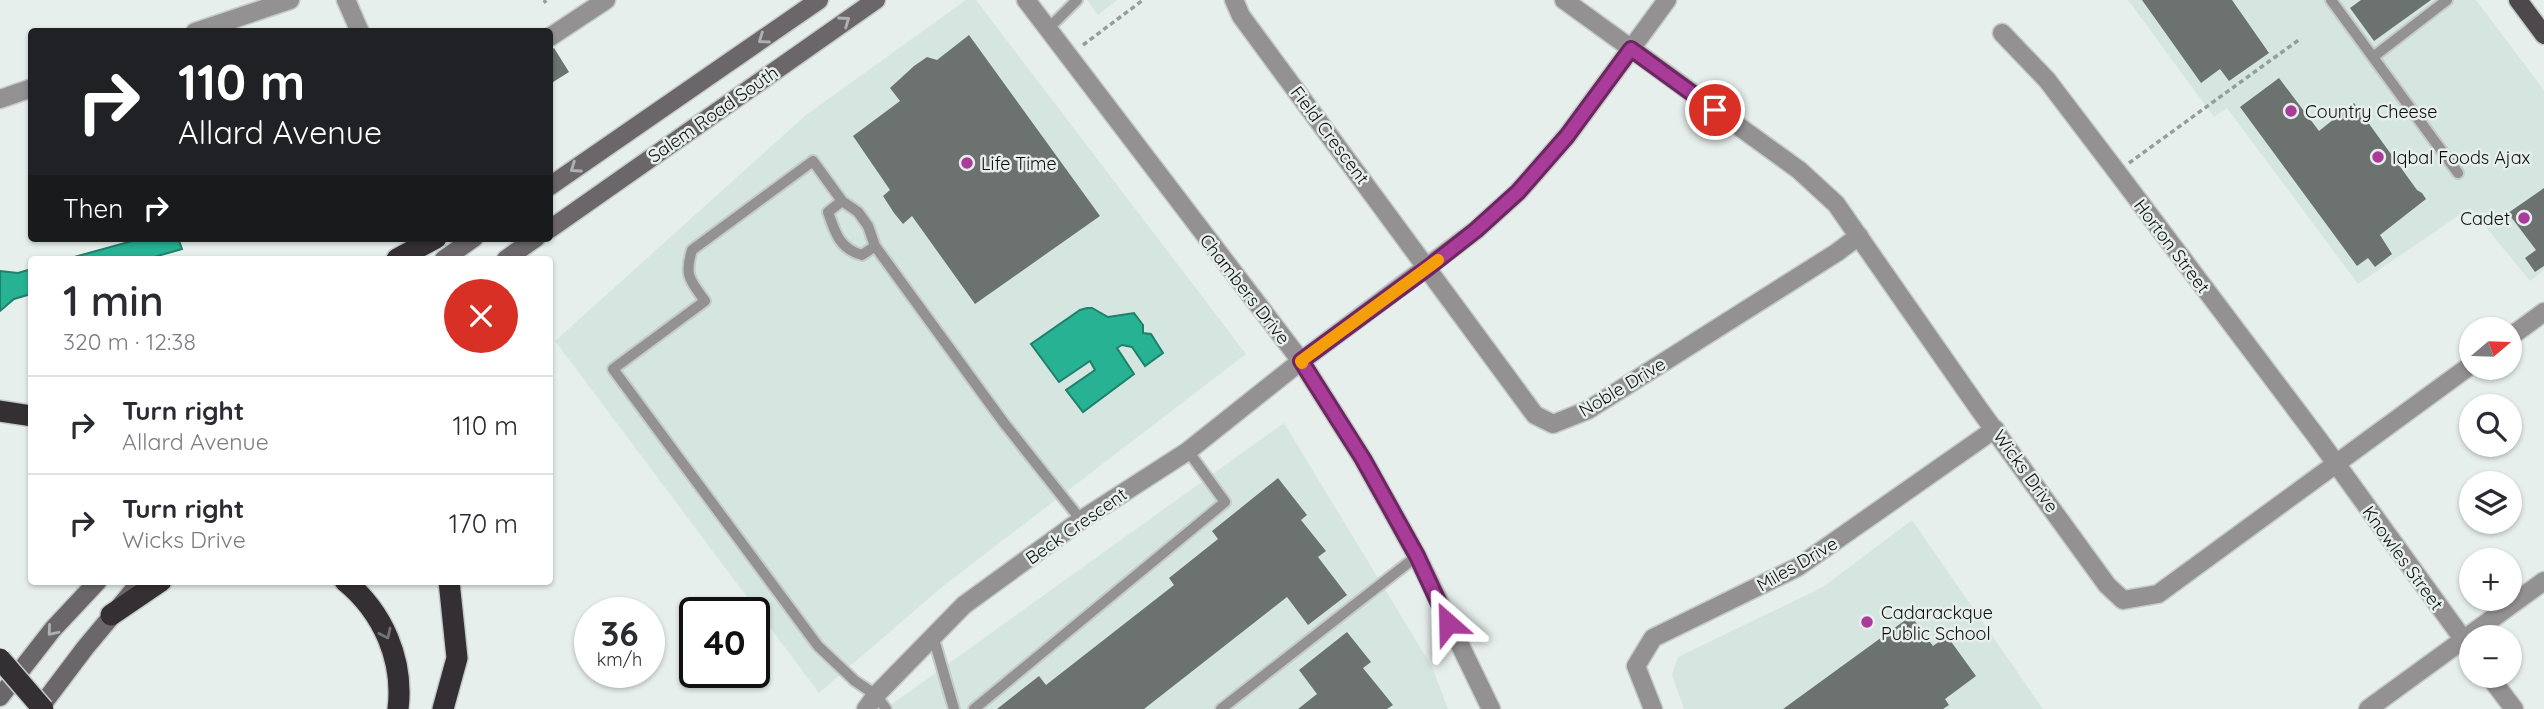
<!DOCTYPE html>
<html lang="en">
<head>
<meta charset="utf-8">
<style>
	:root { --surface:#fff; --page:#f7f7f7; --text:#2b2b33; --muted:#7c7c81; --line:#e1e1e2 }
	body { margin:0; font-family:Quicksand,sans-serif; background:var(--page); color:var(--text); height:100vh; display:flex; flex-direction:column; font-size:26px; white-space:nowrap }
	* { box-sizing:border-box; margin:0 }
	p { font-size:23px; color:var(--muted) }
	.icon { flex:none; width:38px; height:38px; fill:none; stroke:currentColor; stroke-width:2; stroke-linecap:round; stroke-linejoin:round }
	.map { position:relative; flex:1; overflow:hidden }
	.drawer { position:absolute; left:28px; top:256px; width:525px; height:329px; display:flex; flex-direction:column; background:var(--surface); border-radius:7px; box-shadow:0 2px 5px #0004 }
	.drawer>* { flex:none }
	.guide { position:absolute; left:28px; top:28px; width:525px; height:214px; border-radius:7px; box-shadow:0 2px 5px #0004; background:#202124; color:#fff; overflow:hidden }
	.needle { width:46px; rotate:71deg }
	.tools { position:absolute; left:2459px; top:317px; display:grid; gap:14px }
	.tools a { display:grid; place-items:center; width:63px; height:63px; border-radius:50%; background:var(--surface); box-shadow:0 2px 5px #0004; font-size:35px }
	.speed { position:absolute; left:574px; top:597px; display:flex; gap:14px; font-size:35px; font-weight:700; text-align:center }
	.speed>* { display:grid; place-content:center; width:91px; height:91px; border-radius:50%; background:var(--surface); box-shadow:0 2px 5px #0004; line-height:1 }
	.speed small { font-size:18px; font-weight:400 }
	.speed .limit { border:4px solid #111; border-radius:10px; background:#fff; color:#111 }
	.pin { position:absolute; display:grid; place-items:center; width:60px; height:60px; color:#fff; margin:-30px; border:4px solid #fff; border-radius:50%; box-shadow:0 2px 7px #0007 }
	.me { position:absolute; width:77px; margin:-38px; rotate:335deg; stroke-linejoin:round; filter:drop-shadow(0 0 5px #0008) }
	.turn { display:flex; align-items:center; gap:24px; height:147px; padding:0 35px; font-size:32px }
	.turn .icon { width:91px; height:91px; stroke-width:2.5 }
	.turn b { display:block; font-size:49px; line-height:60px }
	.then { display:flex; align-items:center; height:66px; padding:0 35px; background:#0003; gap:14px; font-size:26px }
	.round { display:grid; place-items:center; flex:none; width:74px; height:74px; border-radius:37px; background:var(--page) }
	.overview { display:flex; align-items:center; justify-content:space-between; height:119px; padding:0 35px }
	h1 { font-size:42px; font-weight:600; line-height:52px }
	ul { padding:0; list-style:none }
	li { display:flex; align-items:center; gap:21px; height:98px; padding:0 35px; border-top:2px solid var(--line) }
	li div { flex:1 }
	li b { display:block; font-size:26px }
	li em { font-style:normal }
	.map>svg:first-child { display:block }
	.built { fill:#d5e6e0 }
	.water { fill:#27b294; stroke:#1f806b; stroke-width:2 }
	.building { fill:#6b726f }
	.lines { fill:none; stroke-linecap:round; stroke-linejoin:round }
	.service-casing { stroke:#c4cbc8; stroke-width:14 }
	.minor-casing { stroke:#c4cbc8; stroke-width:21 }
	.tertiary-casing { stroke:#c4cbc8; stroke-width:21 }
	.secondary-casing { stroke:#c4cbc8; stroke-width:21 }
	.primary-casing { stroke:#c4cbc8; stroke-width:21 }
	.motorway-casing { stroke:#c4cbc8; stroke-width:24 }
	.path { stroke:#979d9b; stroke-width:3.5; stroke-dasharray:5 3.5; stroke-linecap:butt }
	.service { stroke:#949193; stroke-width:10 }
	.minor { stroke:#949193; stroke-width:18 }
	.tertiary { stroke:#949193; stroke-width:18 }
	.secondary { stroke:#6a6669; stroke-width:18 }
	.primary { stroke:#4c484b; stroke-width:18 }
	.motorway { stroke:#342f33; stroke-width:21 }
	.motorway-bridge-casing { stroke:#c4cbc8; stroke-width:24; stroke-linecap:butt }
	.motorway-bridge { stroke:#342f33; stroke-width:21 }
	.oneway { stroke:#afb1b1 }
	.oneway2 { stroke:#737274 }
	.route-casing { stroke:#6e2663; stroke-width:18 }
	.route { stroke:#a93b99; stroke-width:12 }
	.slow { stroke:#f59e0b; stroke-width:12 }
	.poi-dot { fill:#a93b99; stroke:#e7efec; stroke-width:2.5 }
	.labels { text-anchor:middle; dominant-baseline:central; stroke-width:5; stroke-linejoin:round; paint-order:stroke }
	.poi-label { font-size:18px; fill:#0b0d0c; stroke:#e7efec; text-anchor:start }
	.street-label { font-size:18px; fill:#0b0d0c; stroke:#e7efec }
</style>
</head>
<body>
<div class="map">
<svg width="2544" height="709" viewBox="0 0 2544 709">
	<rect width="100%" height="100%" fill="#e7efec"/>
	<g class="built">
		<polygon points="966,0 976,0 1246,354 942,587 819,693 555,341 806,115"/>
		<polygon points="1087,0 1117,0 1098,15"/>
		<polygon points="2128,0 2476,0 2544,90 2544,270 2530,281 2470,208 2358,284 2227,108 2214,117"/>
		<polygon points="1284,423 1432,667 1448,709 885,709"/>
		<polygon points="1912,520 2043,709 1684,709 1672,675 1678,657 1823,587"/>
	</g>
	<g class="water">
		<polygon points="143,238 178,238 182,249 147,259 67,259"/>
		<polygon points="31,269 31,294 14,299 0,311 0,271 18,273"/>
		<polygon points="1087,308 1092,308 1108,317 1134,313 1143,325 1143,333 1151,334 1163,353 1145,366 1132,347 1122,345 1117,348 1134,374 1083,412 1066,390 1095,370 1090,361 1059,382 1031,344 1080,310"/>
	</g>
	<g class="building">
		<polygon points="2142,0 2232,0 2269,53 2229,81 2220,69 2201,83"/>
		<polygon points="2361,0 2431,0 2374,41 2350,8"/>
		<polygon points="969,35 1100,216 975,304 912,216 903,224 894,213 883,196 890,190 853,136 900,101 890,88 914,66 927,57 937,60"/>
		<polygon points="554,48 569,72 550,84 550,51"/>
		<polygon points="2279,78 2319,131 2354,103 2417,190 2422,193 2426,199 2380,235 2392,254 2375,267 2368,258 2357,266 2240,107"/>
		<polygon points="2544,188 2544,266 2535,272 2525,258 2536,250 2508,213"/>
		<polygon points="1278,478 1307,515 1301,520 1326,551 1318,557 1347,595 1308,625 1287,597 1144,709 997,709 1039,676 1046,685 1174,585 1169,578 1218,539 1212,531"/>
		<polygon points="1911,616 1933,646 1947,636 1976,676 1945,699 1949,705 1943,709 1783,709"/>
		<polygon points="1347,632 1371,662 1363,668 1393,705 1387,709 1298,709 1317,694 1299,670"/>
	</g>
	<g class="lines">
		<g class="service-casing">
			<g id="service">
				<polyline points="2331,0 2458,173"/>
				<polyline points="1048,29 1077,0"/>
				<polyline points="2373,57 2447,0"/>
				<path d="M842 201 828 212C835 233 840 249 862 255L875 246"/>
				<polyline points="933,636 954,709"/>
				<path d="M886 709 876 695 855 681 818 646 613 369 705 301C690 280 684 276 692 250L813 161 842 201 858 212 868 226 875 246 1004 423 1081 520"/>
				<polyline points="974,709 1225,502 1188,451"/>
				<polyline points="1221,709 1417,556"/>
			</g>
		</g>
		<g class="minor-casing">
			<g id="minor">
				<polyline points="346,0 360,32"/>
				<polyline points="1234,0 1241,16 1535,415 1553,424 1588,410 1836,253 1859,236"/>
				<polyline points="1564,0 1799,170 1836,204 1979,409 2107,585 2123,600 2158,594 2471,365"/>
				<polyline points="195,32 290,0"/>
				<polyline points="2002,33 2047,80 2117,172 2319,440 2471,650"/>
				<polyline points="550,37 606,0"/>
				<polyline points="0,99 32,88"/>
				<polyline points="2510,337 2544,312"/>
				<polyline points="2489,676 2514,709"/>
				<polyline points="866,709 876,695 964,605 1081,520 1188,451 1301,361 1476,230 1518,192 1567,136 1667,0"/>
				<polyline points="1653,709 1636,666 1653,638 1798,567 1995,429"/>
				<polyline points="2368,709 2544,581"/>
			</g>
		</g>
		<g class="tertiary-casing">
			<polyline id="tertiary" points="1026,0 1301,361 1363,459 1417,556 1491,709"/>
		</g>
		<g class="secondary-casing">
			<g id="secondary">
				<polyline points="550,186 819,0"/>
				<polyline points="550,229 876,0"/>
				<polyline points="444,259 474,238"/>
				<polyline points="506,259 536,238"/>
				<polyline points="0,697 53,629 98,581"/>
				<polyline points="39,709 85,648 141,581"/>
			</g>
		</g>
		<g class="primary-casing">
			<polyline id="primary" points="2518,0 2544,35"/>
		</g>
		<g class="motorway-casing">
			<g id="motorway">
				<polyline points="397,259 436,238"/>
				<polyline points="0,411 32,416"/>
				<path d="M345 581C383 612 404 660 398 709"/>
				<polyline points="111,615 161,581"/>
				<polyline points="443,709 457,658 449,581"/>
			</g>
		</g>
		<g class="path">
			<polyline points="544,0 546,3"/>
			<polyline points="1083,45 1143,0"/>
			<polyline points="2129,163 2300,39"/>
		</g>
		<use href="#service" class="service"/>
		<use href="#minor" class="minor"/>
		<use href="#tertiary" class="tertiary"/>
		<use href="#secondary" class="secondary"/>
		<use href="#primary" class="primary"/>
		<use href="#motorway" class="motorway"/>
		<g class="motorway-bridge-casing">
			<polyline id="motorway-bridge" points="0,659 43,709"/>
		</g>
		<use href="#motorway-bridge" class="motorway-bridge"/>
	</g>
	<defs><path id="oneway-chevron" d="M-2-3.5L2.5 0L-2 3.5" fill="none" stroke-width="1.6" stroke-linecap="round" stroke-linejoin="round" transform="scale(1.75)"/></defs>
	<g class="oneway">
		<use href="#oneway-chevron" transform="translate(845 21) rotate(-35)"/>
		<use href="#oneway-chevron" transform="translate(763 39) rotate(145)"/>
		<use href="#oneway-chevron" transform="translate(575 168) rotate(145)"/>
		<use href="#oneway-chevron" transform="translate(52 631) rotate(130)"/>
	</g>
	<use class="oneway2" href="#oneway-chevron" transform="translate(386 634) rotate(65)"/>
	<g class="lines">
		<g class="route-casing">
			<polyline id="route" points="1448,623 1417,556 1363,459 1301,361 1429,267 1476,230 1518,192 1567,136 1631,49 1715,110"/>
		</g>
		<use href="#route" class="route"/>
		<polyline class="slow" points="1302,363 1301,361 1438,260"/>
	</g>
	<g class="poi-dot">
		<circle cx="2291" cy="111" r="7"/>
		<circle cx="2378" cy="157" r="7"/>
		<circle cx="967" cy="163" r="7"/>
		<circle cx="2524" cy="218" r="7"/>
		<circle cx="1867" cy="622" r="7"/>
	</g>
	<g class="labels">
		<g class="poi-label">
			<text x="2305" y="111">Country Cheese</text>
			<text x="2392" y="157">Iqbal Foods Ajax</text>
			<text x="981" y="163">Life Time</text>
			<text x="2510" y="218" text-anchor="end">Cadet</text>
			<text x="1881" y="612">Cadarackque<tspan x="1881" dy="21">Public School</tspan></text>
		</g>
		<g class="street-label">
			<text transform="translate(713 114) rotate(-35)">Salem Road South</text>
			<text transform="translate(1330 135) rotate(53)">Field Crescent</text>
			<text transform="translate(2172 246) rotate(53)">Horton Street</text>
			<text transform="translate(1245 289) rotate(52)">Chambers Drive</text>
			<text transform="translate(1622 387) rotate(-31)">Noble Drive</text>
			<text transform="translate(2026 471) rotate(54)">Wicks Drive</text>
			<text transform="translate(1076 526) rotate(-35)">Beck Crescent</text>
			<text transform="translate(2403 558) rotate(54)">Knowles Street</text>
			<text transform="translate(1797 564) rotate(-30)">Miles Drive</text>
		</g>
	</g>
</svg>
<div class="tools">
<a><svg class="needle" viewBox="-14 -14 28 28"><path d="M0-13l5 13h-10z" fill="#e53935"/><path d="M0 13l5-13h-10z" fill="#7c7c81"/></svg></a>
<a><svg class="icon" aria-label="search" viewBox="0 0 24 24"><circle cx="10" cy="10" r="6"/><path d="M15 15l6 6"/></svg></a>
<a><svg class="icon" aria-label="layers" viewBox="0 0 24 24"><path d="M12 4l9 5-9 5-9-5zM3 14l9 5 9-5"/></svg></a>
<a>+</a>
<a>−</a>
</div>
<div class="speed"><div>36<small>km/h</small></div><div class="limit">40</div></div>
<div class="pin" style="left:1715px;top:110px;background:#d93025"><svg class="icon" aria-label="arrive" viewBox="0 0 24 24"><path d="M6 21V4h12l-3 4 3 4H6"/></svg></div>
<svg class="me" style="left:1448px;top:623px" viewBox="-20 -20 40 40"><path d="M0-17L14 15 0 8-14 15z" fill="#a93b99" stroke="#fff" stroke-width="4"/></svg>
<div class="guide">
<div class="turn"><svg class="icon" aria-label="right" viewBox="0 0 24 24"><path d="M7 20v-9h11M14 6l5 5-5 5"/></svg><div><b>110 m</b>Allard Avenue</div></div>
<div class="then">Then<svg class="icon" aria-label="right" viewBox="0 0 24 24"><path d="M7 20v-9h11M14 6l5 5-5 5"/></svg></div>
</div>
<section class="drawer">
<div class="overview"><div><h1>1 min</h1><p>320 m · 12:38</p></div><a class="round" style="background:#d93025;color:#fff"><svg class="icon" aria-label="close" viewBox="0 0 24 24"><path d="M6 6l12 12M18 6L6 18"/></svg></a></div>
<ul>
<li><svg class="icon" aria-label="right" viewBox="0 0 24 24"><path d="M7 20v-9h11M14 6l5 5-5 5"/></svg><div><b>Turn right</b><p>Allard Avenue</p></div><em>110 m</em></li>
<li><svg class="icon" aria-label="right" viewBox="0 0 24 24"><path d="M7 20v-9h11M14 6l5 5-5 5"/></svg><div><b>Turn right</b><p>Wicks Drive</p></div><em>170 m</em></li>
</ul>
</section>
</div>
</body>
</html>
